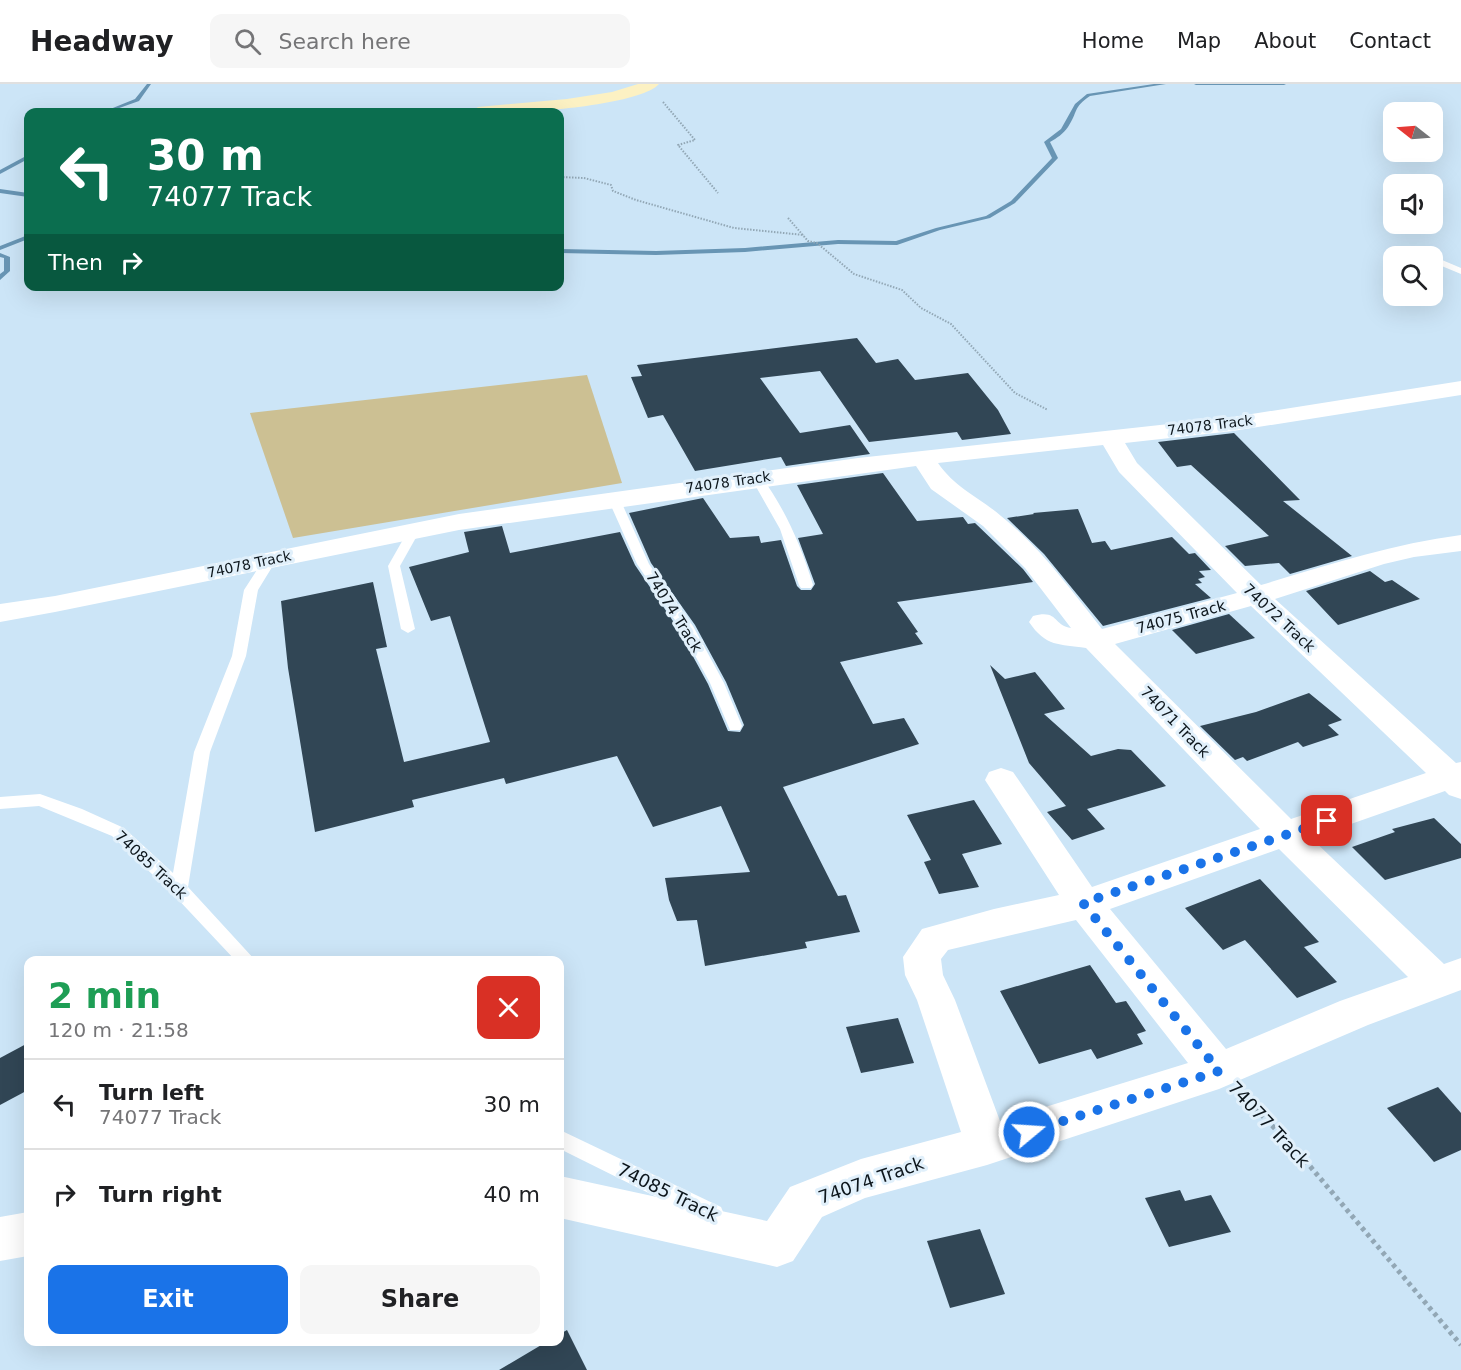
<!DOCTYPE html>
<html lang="en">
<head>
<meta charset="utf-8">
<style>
	:root { --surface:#fff; --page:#f6f6f6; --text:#202124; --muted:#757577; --line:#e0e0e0; --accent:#1a73e8 }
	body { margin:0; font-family:"DejaVu Sans",sans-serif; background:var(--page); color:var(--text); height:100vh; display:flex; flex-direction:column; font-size:22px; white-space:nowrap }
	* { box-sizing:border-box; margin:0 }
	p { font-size:20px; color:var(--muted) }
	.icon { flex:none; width:33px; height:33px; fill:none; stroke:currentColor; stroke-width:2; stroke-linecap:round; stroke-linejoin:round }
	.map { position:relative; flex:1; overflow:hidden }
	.details { position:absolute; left:24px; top:872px; width:540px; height:390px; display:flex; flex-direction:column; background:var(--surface); border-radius:12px; box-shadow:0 6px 24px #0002 }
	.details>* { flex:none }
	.hud { position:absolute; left:24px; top:24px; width:540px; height:183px; border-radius:12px; box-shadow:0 6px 24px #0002; background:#0b6e4f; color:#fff; overflow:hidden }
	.needle { width:39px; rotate:287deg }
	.buttons { position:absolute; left:1383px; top:18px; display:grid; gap:12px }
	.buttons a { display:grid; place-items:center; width:60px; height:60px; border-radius:12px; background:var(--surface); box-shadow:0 6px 24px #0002; font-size:30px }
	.pin { position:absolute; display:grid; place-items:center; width:51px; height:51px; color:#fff; margin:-26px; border-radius:12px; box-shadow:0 3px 9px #0006 }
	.me { position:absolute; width:66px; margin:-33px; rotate:72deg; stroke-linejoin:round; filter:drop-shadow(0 0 4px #0008) }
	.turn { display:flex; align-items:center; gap:21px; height:126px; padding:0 24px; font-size:27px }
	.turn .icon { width:78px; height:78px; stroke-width:2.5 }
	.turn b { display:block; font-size:42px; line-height:51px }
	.then { display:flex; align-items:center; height:57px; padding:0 24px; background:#0003; gap:12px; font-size:22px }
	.round { display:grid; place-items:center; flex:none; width:63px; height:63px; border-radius:12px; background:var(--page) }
	.headline { display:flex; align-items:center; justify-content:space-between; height:102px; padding:0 24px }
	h1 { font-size:36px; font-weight:800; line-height:45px; color:#1e9e55 }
	.button { display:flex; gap:12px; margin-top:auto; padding:12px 24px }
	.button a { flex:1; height:69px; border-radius:12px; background:var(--accent); color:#fff; font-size:24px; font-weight:800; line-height:69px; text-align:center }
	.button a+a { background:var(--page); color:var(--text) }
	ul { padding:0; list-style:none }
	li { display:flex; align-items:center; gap:18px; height:90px; padding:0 24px; border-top:2px solid var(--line) }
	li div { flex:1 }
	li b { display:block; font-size:22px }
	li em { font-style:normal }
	header { display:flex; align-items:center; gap:36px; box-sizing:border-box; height:84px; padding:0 30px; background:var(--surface); border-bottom:2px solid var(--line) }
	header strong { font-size:28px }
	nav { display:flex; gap:33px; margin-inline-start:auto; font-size:21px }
	.search { width:420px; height:54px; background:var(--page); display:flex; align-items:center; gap:15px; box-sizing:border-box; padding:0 21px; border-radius:12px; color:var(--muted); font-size:22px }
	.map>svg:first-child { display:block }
	.green { fill:#ccc093 }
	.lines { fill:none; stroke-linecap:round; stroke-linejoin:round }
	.stream { fill:#6895b4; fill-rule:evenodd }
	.building { fill:#314655 }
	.path-far1 { stroke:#92a7b5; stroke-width:2; stroke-dasharray:1.5 1.5; stroke-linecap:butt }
	.path { stroke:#92a7b5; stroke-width:5; stroke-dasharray:4 4; stroke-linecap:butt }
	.lane { fill:#fff; fill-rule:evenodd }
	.street { fill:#fff; fill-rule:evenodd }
	.secondary { fill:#fcf1c3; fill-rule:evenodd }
	.route { stroke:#1a73e8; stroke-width:10; stroke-dasharray:0 18 }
	.labels { text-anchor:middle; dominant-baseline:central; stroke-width:6; stroke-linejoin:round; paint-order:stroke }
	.far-street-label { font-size:14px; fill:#0d161c; stroke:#e1f0fb }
	.street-label { font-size:15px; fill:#0d161c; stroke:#e1f0fb }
	.near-street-label { font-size:18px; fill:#0d161c; stroke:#e1f0fb }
</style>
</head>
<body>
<header>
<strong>Headway</strong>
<div class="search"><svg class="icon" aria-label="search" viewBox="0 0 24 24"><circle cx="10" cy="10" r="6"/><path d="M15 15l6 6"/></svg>Search here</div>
<nav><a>Home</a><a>Map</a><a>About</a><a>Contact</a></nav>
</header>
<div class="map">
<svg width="1461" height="1286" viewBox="0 0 1461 1286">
	<rect width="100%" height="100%" fill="#cce5f7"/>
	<polygon class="green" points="587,291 622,399 293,454 250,329"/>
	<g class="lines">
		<g class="stream">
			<polygon points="147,0 151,0 139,17 108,28 103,28 135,15"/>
			<path d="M1154 0H1166L1090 12C1073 23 1078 28 1068 43 1063 50 1057 54 1050 58L1058 74 1015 119 990 134 940 146 897 161 838 160 745 168 656 171 560 169V165L656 167 745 164 838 156 896 157 936 144 986 132 1011 117 1052 74 1044 58 1061 45 1075 20 1087 10Z"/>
			<polygon points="1194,0 1286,0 1284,1 1196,1"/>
			<polygon points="26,72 28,72 28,75 0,90 0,86"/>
			<polygon points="0,105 28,109 28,113 0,109"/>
			<polygon points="28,151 28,155 0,166 0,162"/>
			<polygon points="0,169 10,173 10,187 0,196 0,190 4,187 4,174 0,173"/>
		</g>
	</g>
	<g class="building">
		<polygon points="857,254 876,279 898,275 915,296 968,289 998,326 1011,350 962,356 957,348 869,358 820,287 760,294 800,349 850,341 870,370 786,382 781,373 695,387 663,331 648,334 631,293 642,292 637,281"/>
		<polygon points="1234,349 1300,416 1283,417 1352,472 1290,490 1279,479 1245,482 1225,462 1269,452 1191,381 1177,383 1158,358"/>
		<polygon points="883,389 917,437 963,433 968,440 975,439 1023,485 1033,498 897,518 918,548 915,549 923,560 840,578 873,640 904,634 919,660 783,703 838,812 846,811 860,848 805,858 807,864 705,882 697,836 677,837 669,816 665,794 750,788 721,722 653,743 617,672 506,700 504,694 412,716 414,723 315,748 288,584 281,517 373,498 387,563 376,565 404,678 490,658 450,532 431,537 409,483 469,468 464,448 502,442 510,469 620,448 635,481 677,543 708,600 728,647 740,648 744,641 726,598 695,541 651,479 629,429 703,414 730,454 759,452 761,459 781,456 797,502 801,506 811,506 815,500 798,454 823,450 797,401"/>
		<polygon points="1078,425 1092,459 1105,457 1111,466 1172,453 1189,470 1195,469 1211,486 1199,487 1205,493 1198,495 1202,499 1195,500 1211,514 1103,542 1044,470 1007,434 1034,430 1033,429"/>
		<polygon points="1370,487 1385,498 1392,496 1420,515 1338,541 1306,507"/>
		<polygon points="1229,530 1255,554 1196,570 1172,546"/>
		<polygon points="990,581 1005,595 1035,588 1065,625 1044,630 1091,672 1118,665 1131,666 1166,702 1087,725 1105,745 1072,756 1047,728 1066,722 1029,679"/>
		<polygon points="1309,609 1342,636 1328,641 1339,651 1303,663 1298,658 1247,677 1243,673 1235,676 1200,642 1256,628"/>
		<polygon points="974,716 1002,760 962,770 979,803 939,810 924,778 931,776 907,731"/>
		<polygon points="1434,734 1461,760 1461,774 1385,796 1352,763 1395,748 1392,745"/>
		<polygon points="1260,795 1319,858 1304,863 1337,898 1297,914 1245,856 1223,866 1185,824"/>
		<polygon points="1090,881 1116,919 1126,917 1146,947 1137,950 1143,960 1097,975 1091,965 1039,980 1000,907"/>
		<polygon points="898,934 914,979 861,989 846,943"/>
		<polygon points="28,959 28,1006 0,1021 0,974"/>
		<polygon points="1438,1003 1461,1029 1461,1066 1434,1078 1387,1024"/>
		<polygon points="1180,1106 1185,1117 1211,1111 1231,1148 1169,1163 1145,1114"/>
		<polygon points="980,1145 1005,1210 950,1224 927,1157"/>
		<polygon points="567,1246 587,1286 499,1286 548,1257 560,1257 560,1250"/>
	</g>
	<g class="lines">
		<g class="path-far1">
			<polyline points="663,18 695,56 678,61 718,109"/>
			<polyline points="560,93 584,94 611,101 613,107 636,116 734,144 804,151"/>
			<polyline points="788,134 808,157 817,159 854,190 902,206 921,224 951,240 1015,309 1048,326"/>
		</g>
		<polyline class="path" points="1244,1013 1298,1068 1461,1261"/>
		<g class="lane">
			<polygon points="1431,172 1435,173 1461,184 1461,190 1432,178"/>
			<path d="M757 390 761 392C785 425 801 461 813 501L811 504H801L799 501 780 445 751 394Z"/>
			<polygon points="614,411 620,415 649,480 693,542 724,599 742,642 740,646 730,646 710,599 679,542 637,480 608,415"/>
			<polygon points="418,442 424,446 418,450 400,482 415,545 408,549 401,545 388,482 409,445"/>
			<polygon points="271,471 277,475 258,506 246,572 210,668 188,803 255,876 235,876 173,810 112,752 39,722 0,725 0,713 40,710 82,725 124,744 173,789 194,668 232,572 244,506 266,472"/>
			<polygon points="560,1046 721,1123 724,1130 721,1137 713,1140 705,1137 560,1065"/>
		</g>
		<g class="street">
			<path d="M1461 297V311L1233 347 1125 359 1137 379 1261 501C1328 481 1392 460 1461 451V467L1414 473 1384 480 1275 515 1456 679 1461 678V715L1449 711 1445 707 1311 754 1444 880 1461 874V906L1368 941 1219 1005 987 1081 865 1114 822 1133 793 1177 777 1183 560 1134V1092L767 1137 790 1103 861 1075 961 1048 917 916 905 891 903 873 922 845 994 825 1059 811 985 696 989 688 1001 684 1013 688 1092 803 1260 745 1086 564C1059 560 1046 563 1029 538L1033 532C1059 525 1053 542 1071 544L1025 484 983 442 931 405 916 382 459 446 55 528 0 538V520L55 512 459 430 858 374 1233 333ZM1103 361 1119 388 1237 509 1102 545C1070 505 1041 464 1001 432 979 413 956 405 938 379ZM1251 522 1426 689 1291 735 1115 560ZM1279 765 1408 893 1340 917 1226 965 1110 825ZM1076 836 1188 979 1000 1037 955 916 943 891 941 875 948 866Z"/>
			<polygon points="28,1128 28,1172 0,1177 0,1133"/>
		</g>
		<path class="secondary" d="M638 0H659C639 23 502 32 470 28L478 23 567 15 612 8Z"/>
	</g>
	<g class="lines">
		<polyline class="route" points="1029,1048 1219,987 1083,819 1327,737"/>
	</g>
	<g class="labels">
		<g class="far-street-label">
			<text transform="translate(1210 341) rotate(-7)">74078 Track</text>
			<text transform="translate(728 398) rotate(-8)">74078 Track</text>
			<text transform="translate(249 480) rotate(-12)">74078 Track</text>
		</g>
		<g class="street-label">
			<text transform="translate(674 528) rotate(58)">74074 Track</text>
			<text transform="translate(1181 533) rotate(-15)">74075 Track</text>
			<text transform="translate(1279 534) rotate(43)">74072 Track</text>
			<text transform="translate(1175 638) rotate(46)">74071 Track</text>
			<text transform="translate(151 781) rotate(43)">74085 Track</text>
		</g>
		<g class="near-street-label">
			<text transform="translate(1269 1040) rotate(47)">74077 Track</text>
			<text transform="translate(871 1096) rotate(-19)">74074 Track</text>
			<text transform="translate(668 1108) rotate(26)">74085 Track</text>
		</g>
	</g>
</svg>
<div class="buttons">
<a><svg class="needle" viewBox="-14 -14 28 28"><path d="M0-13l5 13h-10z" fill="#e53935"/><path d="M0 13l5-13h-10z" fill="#757577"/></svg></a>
<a><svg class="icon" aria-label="sound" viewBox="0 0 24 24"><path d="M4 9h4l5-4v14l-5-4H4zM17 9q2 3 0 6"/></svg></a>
<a><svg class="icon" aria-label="search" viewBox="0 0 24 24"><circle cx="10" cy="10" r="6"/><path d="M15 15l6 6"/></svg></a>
</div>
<div class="pin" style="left:1327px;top:737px;background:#d93025"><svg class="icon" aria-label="arrive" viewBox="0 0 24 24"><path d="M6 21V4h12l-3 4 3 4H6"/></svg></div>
<svg class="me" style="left:1029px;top:1048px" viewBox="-20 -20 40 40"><circle r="17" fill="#1a73e8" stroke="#fff" stroke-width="3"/><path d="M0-11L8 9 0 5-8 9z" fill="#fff"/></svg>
<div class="hud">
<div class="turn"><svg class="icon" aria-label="left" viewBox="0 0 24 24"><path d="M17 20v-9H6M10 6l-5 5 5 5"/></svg><div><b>30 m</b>74077 Track</div></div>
<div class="then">Then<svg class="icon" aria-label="right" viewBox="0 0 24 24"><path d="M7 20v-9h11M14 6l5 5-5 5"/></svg></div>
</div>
<section class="details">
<div class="headline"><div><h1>2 min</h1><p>120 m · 21:58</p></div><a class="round" style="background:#d93025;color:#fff"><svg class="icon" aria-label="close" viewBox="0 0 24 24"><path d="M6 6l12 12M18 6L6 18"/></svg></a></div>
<ul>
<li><svg class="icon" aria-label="left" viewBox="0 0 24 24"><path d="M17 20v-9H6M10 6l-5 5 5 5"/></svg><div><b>Turn left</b><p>74077 Track</p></div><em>30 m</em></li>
<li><svg class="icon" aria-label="right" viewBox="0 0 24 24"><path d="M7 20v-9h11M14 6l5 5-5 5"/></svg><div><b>Turn right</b></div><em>40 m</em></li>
</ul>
<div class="button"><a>Exit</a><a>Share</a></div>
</section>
</div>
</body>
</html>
